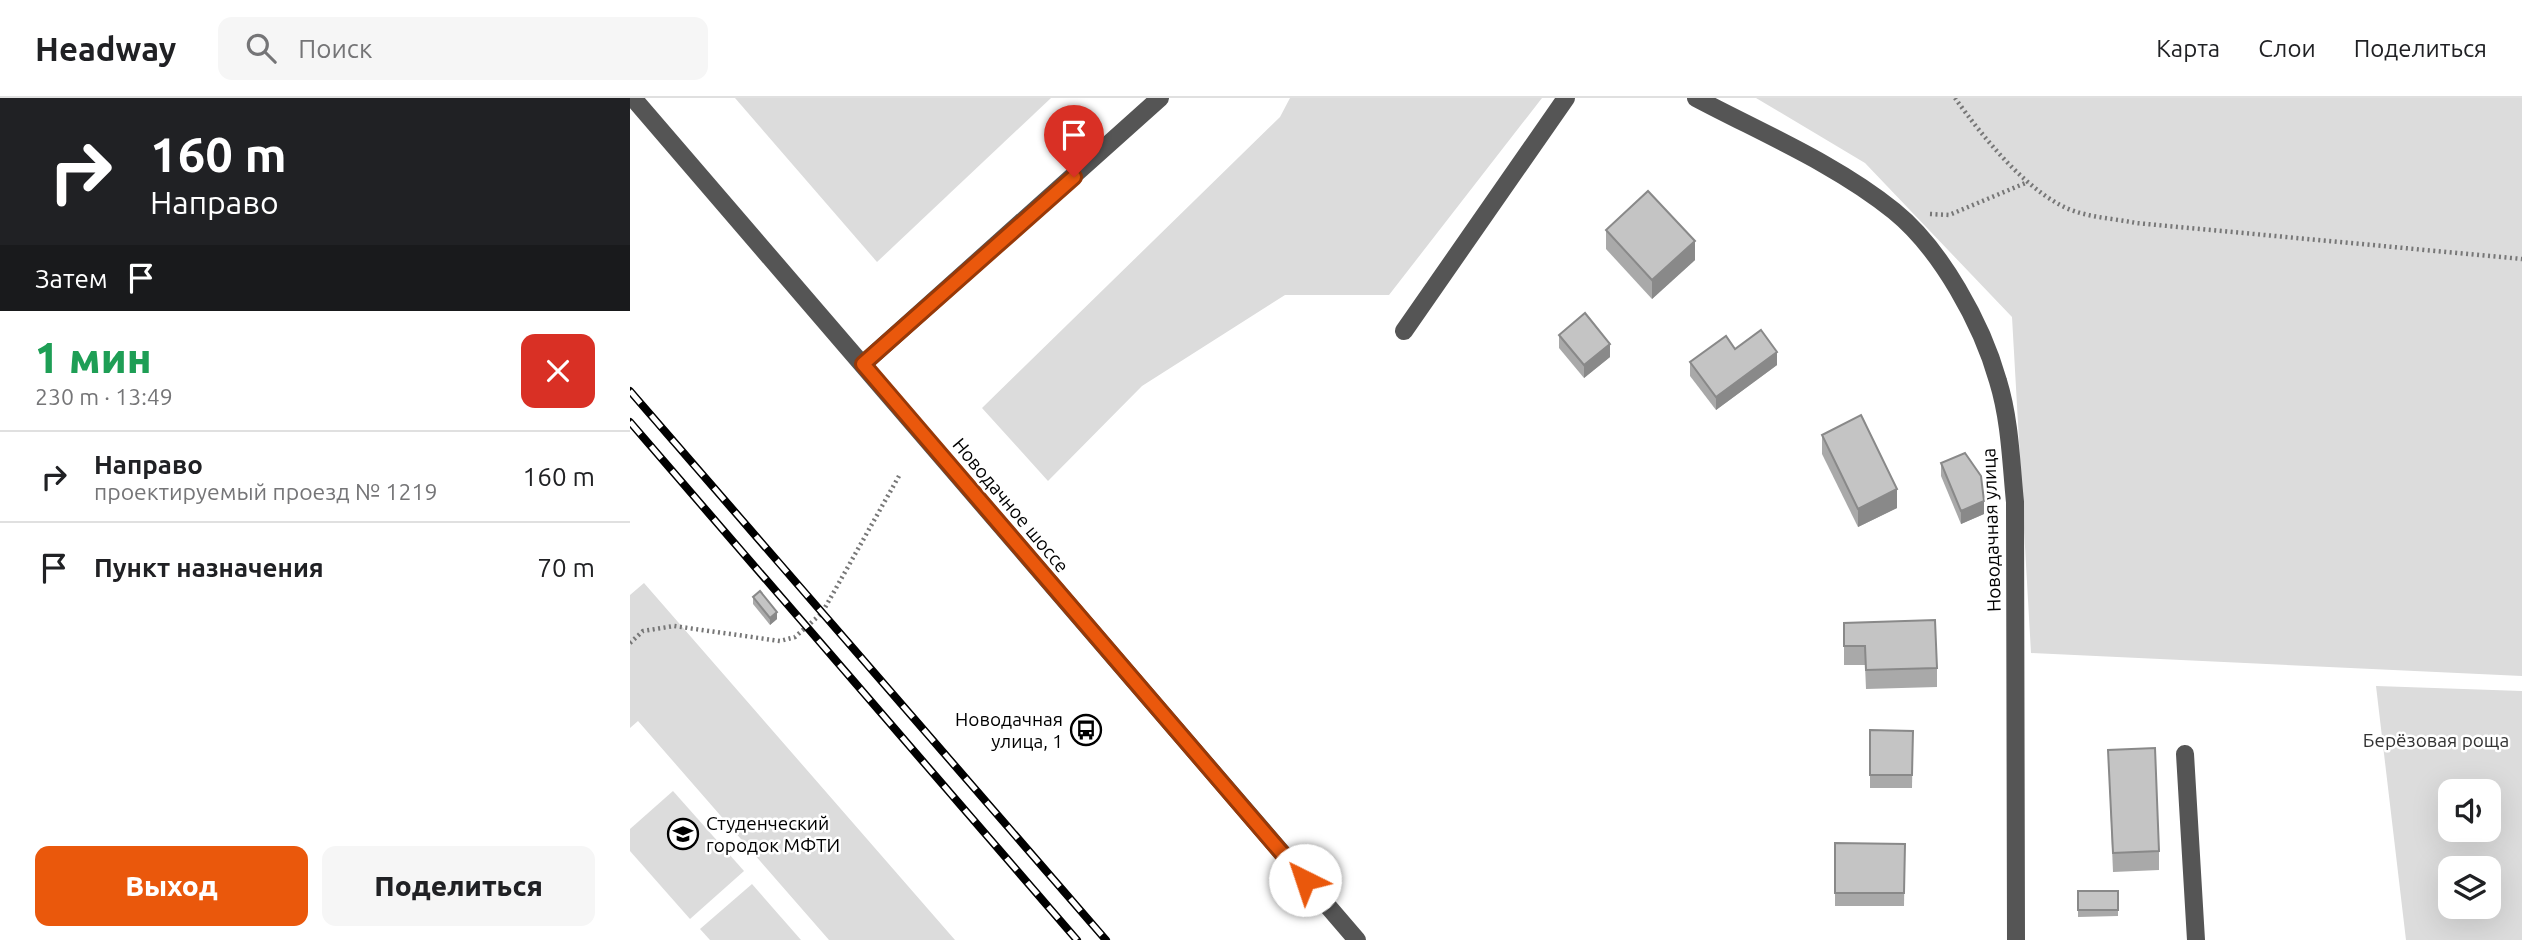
<!DOCTYPE html>
<html lang="ru">
<head>
<meta charset="utf-8">
<style>
	:root { --surface:#fff; --page:#f6f6f6; --text:#202124; --muted:#757577; --line:#e0e0e0; --accent:#ea580c }
	body { margin:0; font-family:Ubuntu,sans-serif; background:var(--page); color:var(--text); height:100vh; display:flex; flex-direction:column; font-size:26px; white-space:nowrap }
	* { box-sizing:border-box; margin:0 }
	p { font-size:23px; color:var(--muted) }
	.icon { flex:none; width:38px; height:38px; fill:none; stroke:currentColor; stroke-width:2; stroke-linecap:round; stroke-linejoin:round }
	.map { position:relative; flex:1; overflow:hidden }
	.details { display:flex; flex-direction:column; background:var(--surface); width:630px }
	.details>* { flex:none }
	.banner { background:#202124; color:#fff; overflow:hidden }
	.fabs { position:absolute; left:1808px; top:681px; display:grid; gap:14px }
	.fabs a { display:grid; place-items:center; width:63px; height:63px; border-radius:14px; background:var(--surface); box-shadow:0 7px 28px #0002; font-size:35px }
	.pin { position:absolute; display:grid; place-items:center; width:60px; height:60px; color:#fff; margin:-72px -30px; border-radius:50% 50% 50% 0; rotate:-45deg; box-shadow:0 0 7px #0007 }
	.pin .icon { rotate:45deg }
	.me { position:absolute; width:77px; margin:-38px; rotate:319deg; stroke-linejoin:round; filter:drop-shadow(0 0 5px #0008) }
	.turn { display:flex; align-items:center; gap:24px; height:147px; padding:0 35px; font-size:32px }
	.turn .icon { width:91px; height:91px; stroke-width:2.5 }
	.turn b { display:block; font-size:49px; line-height:60px }
	.then { display:flex; align-items:center; height:66px; padding:0 35px; background:#0003; gap:14px; font-size:26px }
	.round { display:grid; place-items:center; flex:none; width:74px; height:74px; border-radius:14px; background:var(--page) }
	.headline { display:flex; align-items:center; justify-content:space-between; height:119px; padding:0 35px }
	h1 { font-size:42px; font-weight:800; line-height:52px; color:#1e9e55 }
	.button { display:flex; gap:14px; margin-top:auto; padding:14px 35px }
	.button a { flex:1; height:80px; border-radius:14px; background:var(--accent); color:#fff; font-size:28px; font-weight:800; line-height:80px; text-align:center }
	.button a+a { background:var(--page); color:var(--text) }
	ul { padding:0; list-style:none }
	li { display:flex; align-items:center; gap:21px; height:91px; padding:0 35px; border-top:2px solid var(--line) }
	li div { flex:1 }
	li b { display:block; font-size:26px }
	li em { font-style:normal }
	header { display:flex; align-items:center; gap:42px; box-sizing:border-box; height:98px; padding:0 35px; background:var(--surface); border-bottom:2px solid var(--line) }
	header strong { font-size:33px }
	nav { display:flex; gap:38px; margin-inline-start:auto; font-size:24px }
	.search { width:490px; height:63px; background:var(--page); display:flex; align-items:center; gap:18px; box-sizing:border-box; padding:0 24px; border-radius:14px; color:var(--muted); font-size:26px }
	main { display:flex; flex:1; min-height:0 }
	.map>svg:first-child { display:block }
	.green { fill:#dcdcdc; fill-rule:evenodd }
	.lines { fill:none; stroke-linecap:round; stroke-linejoin:round }
	.path { stroke:#777; stroke-width:4.5; stroke-dasharray:2 3.5; stroke-linecap:butt }
	.minor { stroke:#555; stroke-width:18 }
	.rail-casing { stroke:#000; stroke-width:8 }
	.rail { stroke:#fff; stroke-width:5; stroke-dasharray:16; stroke-linecap:butt }
	.wall { fill:#a9a9a9 }
	.shaded-wall { fill:#898989 }
	.building { fill:#c4c4c4; stroke:#898989; stroke-width:2 }
	.route-casing { stroke:#983908; stroke-width:18 }
	.route { stroke:#ea580c; stroke-width:12 }
	.labels { text-anchor:middle; dominant-baseline:central; stroke-width:5; stroke-linejoin:round; paint-order:stroke }
	.street-label { font-size:19px; fill:#000; stroke:#fff }
	.poi-label { font-size:19px; fill:#000; stroke:#fff; text-anchor:end }
	.park-label { font-size:19px; fill:#333; stroke:#fff }
</style>
</head>
<body>
<header>
<strong>Headway</strong>
<div class="search"><svg class="icon" aria-label="search" viewBox="0 0 24 24"><circle cx="10" cy="10" r="6"/><path d="M15 15l6 6"/></svg>Поиск</div>
<nav><a>Карта</a><a>Слои</a><a>Поделиться</a></nav>
</header>
<main>
<section class="details">
<div class="banner">
<div class="turn"><svg class="icon" aria-label="right" viewBox="0 0 24 24"><path d="M7 20v-9h11M14 6l5 5-5 5"/></svg><div><b>160 m</b>Направо</div></div>
<div class="then">Затем<svg class="icon" aria-label="arrive" viewBox="0 0 24 24"><path d="M6 21V4h12l-3 4 3 4H6"/></svg></div>
</div>
<div class="headline"><div><h1>1 мин</h1><p>230 m · 13:49</p></div><a class="round" style="background:#d93025;color:#fff"><svg class="icon" aria-label="close" viewBox="0 0 24 24"><path d="M6 6l12 12M18 6L6 18"/></svg></a></div>
<ul>
<li><svg class="icon" aria-label="right" viewBox="0 0 24 24"><path d="M7 20v-9h11M14 6l5 5-5 5"/></svg><div><b>Направо</b><p>проектируемый проезд № 1219</p></div><em>160 m</em></li>
<li><svg class="icon" aria-label="arrive" viewBox="0 0 24 24"><path d="M6 21V4h12l-3 4 3 4H6"/></svg><div><b>Пункт назначения</b></div><em>70 m</em></li>
</ul>
<div class="button"><a>Выход</a><a>Поделиться</a></div>
</section>
<div class="map">
<svg width="1892" height="842" viewBox="0 0 1892 842">
	<rect width="100%" height="100%" fill="#fff"/>
	<g class="green">
		<polygon points="105,0 421,0 247,164"/>
		<polygon points="660,0 912,0 759,197 655,197 512,288 418,383 352,310 650,19"/>
		<polygon points="1126,0 1892,0 1892,578 1401,555 1382,219 1235,65"/>
		<polygon points="14,485 325,842 199,842 8,623 0,630 0,497"/>
		<path d="M1746 588 1892 593V842H1776ZM1820 693H1858V732H1820ZM1820 770H1858V808H1820Z"/>
		<polygon points="43,693 114,773 60,821 0,753 0,731"/>
		<polygon points="122,786 171,842 80,842 70,831"/>
	</g>
	<g class="lines">
		<g class="path">
			<path d="M1325 0C1352 38 1401 100 1447 114 1466 120 1487 121 1506 125L1892 161"/>
			<polyline points="1300,116 1319,117 1398,84"/>
			<polyline points="0,545 13,533 44,528 150,543 165,539 192,515 269,378"/>
		</g>
		<g class="minor">
			<polyline points="3,0 727,842"/>
			<path d="M1066 0C1132 35 1206 66 1264 113 1311 151 1352 226 1368 283 1380 322 1381 364 1385 404L1386 842"/>
			<polyline points="774,233 936,0"/>
			<polyline points="233,266 530,0"/>
			<polyline points="1555,656 1566,842"/>
		</g>
		<g class="rail-casing">
			<g id="rail">
				<polyline points="0,293 476,842"/>
				<polyline points="0,324 447,842"/>
			</g>
		</g>
		<use href="#rail" class="rail"/>
	</g>
	<g class="wall">
		<polygon points="976,132 1065,162 1022,201 976,151"/>
		<polygon points="929,237 980,259 954,280 929,250"/>
		<polygon points="1105,251 1147,267 1086,312 1060,278 1060,264"/>
		<polygon points="1192,337 1267,410 1228,429 1192,356"/>
		<polygon points="1311,365 1354,416 1331,426 1311,378"/>
		<polygon points="123,499 147,521 140,527 123,506"/>
		<polygon points="1214,525 1307,570 1307,589 1236,591 1235,567 1214,567"/>
		<polygon points="1240,632 1283,633 1282,690 1240,690"/>
		<polygon points="1478,652 1529,753 1529,772 1483,774"/>
		<polygon points="1205,745 1275,746 1274,808 1205,808"/>
		<polygon points="1448,793 1488,793 1488,818 1448,819"/>
	</g>
	<g class="shaded-wall">
		<polygon points="1065,143 1065,162 1022,201 1022,182"/>
		<polygon points="980,246 980,259 954,280 954,267"/>
		<polygon points="1147,254 1147,267 1086,312 1086,299"/>
		<polygon points="1267,391 1267,410 1228,429 1228,411"/>
		<polygon points="1354,403 1354,416 1331,426 1331,413"/>
		<polygon points="147,514 147,521 140,527 140,520"/>
	</g>
	<g class="building">
		<polygon points="1018,93 1065,143 1022,182 976,132"/>
		<polygon points="955,215 980,246 954,267 929,237"/>
		<polygon points="1131,232 1147,254 1086,299 1060,264 1096,238 1105,251"/>
		<polygon points="1231,317 1267,391 1228,411 1192,337"/>
		<polygon points="1335,355 1351,378 1354,403 1331,413 1311,365"/>
		<polygon points="130,493 147,514 140,520 123,499"/>
		<polygon points="1305,522 1307,570 1236,572 1235,548 1214,548 1214,525"/>
		<polygon points="1240,632 1283,633 1282,677 1240,677"/>
		<polygon points="1525,650 1529,753 1483,755 1478,652"/>
		<polygon points="1205,745 1275,746 1274,795 1205,795"/>
		<rect x="1448" y="793" width="40" height="19"/>
	</g>
	<g class="lines">
		<g class="route-casing">
			<polyline id="route" points="444,79 233,266 675,782"/>
		</g>
		<use href="#route" class="route"/>
	</g>
	<defs>
		<g id="bus-ring" transform="scale(1.575)"><circle r="9.5" fill="#fff" stroke="#000" stroke-width="1.5"/><path d="M-5-6H5V4H4V6H2V4H-2V6H-4V4H-5ZM-3.5-4V0h7V-4ZM-3.5 1.2v1.5H-2V1.2ZM2 1.2v1.5H3.5V1.2Z" fill="#000"/></g>
		<g id="university-ring" transform="scale(1.575)"><circle r="9.5" fill="#fff" stroke="#000" stroke-width="1.5"/><path d="M0-5L7-2L0 1L-7-2ZM-4 1L0 2.5L4 1V4Q0 6-4 4Z" fill="#000"/></g>
	</defs>
	<g fill-rule="evenodd">
		<use href="#bus-ring" x="456" y="632"/>
		<use href="#university-ring" x="53" y="736"/>
	</g>
	<g class="labels">
		<g class="street-label">
			<text transform="translate(381 407) rotate(50)">Новодачное шоссе</text>
			<text transform="translate(1361 432) rotate(-92)">Новодачная улица</text>
		</g>
		<g class="poi-label">
			<text x="433" y="621">Новодачная<tspan x="433" dy="22">улица, 1</tspan></text>
			<text x="76" y="725" text-anchor="start">Студенческий<tspan x="76" dy="22">городок МФТИ</tspan></text>
		</g>
		<g class="park-label">
			<text x="1806" y="642">Берёзовая роща</text>
		</g>
	</g>
</svg>
<div class="fabs">
<a><svg class="icon" aria-label="sound" viewBox="0 0 24 24"><path d="M4 9h4l5-4v14l-5-4H4zM17 9q2 3 0 6"/></svg></a>
<a><svg class="icon" aria-label="layers" viewBox="0 0 24 24"><path d="M12 4l9 5-9 5-9-5zM3 14l9 5 9-5"/></svg></a>
</div>
<div class="pin" style="left:444px;top:79px;background:#d93025"><svg class="icon" aria-label="arrive" viewBox="0 0 24 24"><path d="M6 21V4h12l-3 4 3 4H6"/></svg></div>
<svg class="me" style="left:675px;top:782px" viewBox="-20 -20 40 40"><circle r="19" fill="#fff"/><path d="M0-13L10 11 0 6-10 11z" fill="#ea580c"/></svg>
</div>
</main>
</body>
</html>
